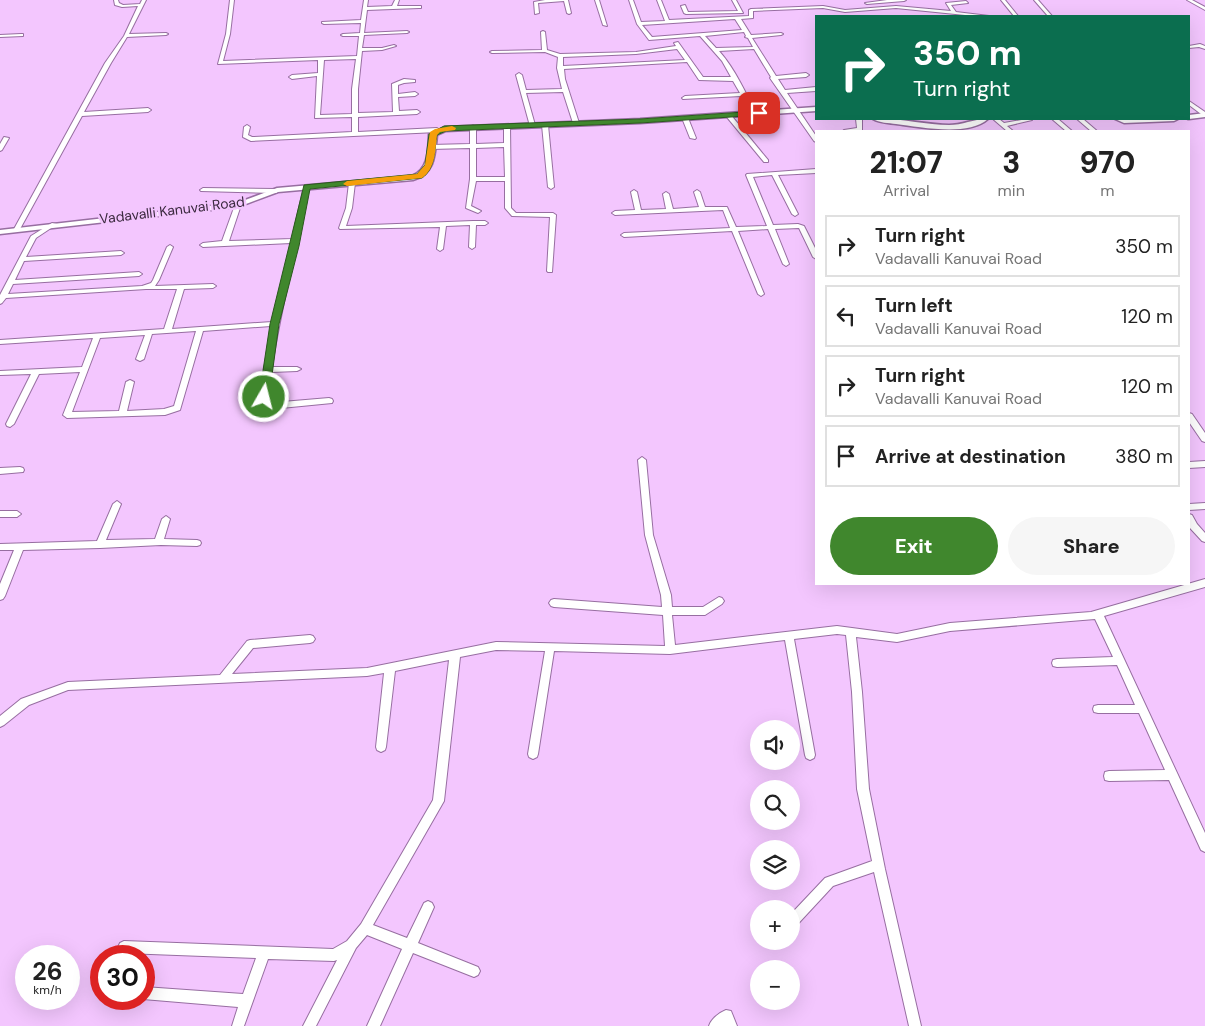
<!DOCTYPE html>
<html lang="en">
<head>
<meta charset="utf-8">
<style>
	:root { --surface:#fff; --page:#f6f6f6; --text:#222; --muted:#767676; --line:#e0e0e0; --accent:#40872d }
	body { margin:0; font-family:"DM Sans",sans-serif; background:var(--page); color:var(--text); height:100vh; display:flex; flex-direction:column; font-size:19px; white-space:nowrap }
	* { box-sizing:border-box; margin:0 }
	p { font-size:16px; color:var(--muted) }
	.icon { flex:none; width:28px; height:28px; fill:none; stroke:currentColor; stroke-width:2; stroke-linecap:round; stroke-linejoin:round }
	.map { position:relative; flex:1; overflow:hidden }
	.side { position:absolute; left:815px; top:130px; width:375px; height:455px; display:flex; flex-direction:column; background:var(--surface); border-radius:0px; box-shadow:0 5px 20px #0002 }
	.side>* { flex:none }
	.top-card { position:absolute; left:815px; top:15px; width:375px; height:105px; border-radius:0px; box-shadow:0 5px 20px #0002; background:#0b6e4f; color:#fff; overflow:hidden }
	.controls { position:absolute; left:750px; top:720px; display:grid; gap:10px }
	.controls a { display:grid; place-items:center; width:50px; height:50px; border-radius:50%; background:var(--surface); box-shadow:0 5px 20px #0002; font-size:25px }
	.speed { position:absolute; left:15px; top:945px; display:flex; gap:10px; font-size:25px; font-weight:700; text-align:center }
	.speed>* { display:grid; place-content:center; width:65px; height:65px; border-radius:50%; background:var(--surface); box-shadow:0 5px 20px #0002; line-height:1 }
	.speed small { font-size:12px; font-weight:400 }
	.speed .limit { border:8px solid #d22; background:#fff; color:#111 }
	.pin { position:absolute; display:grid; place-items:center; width:42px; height:42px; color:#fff; margin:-21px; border-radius:10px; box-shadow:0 2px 8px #0006 }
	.me { position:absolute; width:55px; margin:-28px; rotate:8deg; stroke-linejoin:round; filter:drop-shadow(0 0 4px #0008) }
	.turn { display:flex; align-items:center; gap:18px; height:105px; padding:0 15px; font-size:22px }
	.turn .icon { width:65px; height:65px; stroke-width:2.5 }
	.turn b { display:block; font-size:35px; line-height:42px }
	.eta { display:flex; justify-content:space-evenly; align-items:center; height:85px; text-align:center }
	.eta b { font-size:30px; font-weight:800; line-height:35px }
	.button { display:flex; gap:10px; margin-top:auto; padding:10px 15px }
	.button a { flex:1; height:58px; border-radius:30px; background:var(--accent); color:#fff; font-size:20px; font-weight:800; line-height:58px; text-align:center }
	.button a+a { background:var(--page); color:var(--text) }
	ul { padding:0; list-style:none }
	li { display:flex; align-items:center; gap:15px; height:62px; margin:0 10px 8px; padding:0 5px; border:2px solid var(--line); border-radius:0px }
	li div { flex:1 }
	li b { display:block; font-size:19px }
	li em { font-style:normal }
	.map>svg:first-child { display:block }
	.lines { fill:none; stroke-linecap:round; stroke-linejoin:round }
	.minor-casing { stroke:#976ea1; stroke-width:2 }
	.tertiary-casing { stroke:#976ea1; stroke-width:3 }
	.minor { fill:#fff; fill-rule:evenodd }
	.tertiary { fill:#fff; fill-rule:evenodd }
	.route { fill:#40872d; stroke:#2a581d }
	.slow { fill:#f59e0b }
	.labels { text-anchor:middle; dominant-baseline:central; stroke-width:5; stroke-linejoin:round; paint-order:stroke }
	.far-street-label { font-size:14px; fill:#3b293f; stroke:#f3c6fe }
</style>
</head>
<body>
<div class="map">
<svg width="1205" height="1026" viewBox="0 0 1205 1026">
	<rect width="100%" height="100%" fill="#f3c6fe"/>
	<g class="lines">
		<g class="minor-casing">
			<g id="minor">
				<polygon points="114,0 118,0 119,3 123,5 140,4 142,0 146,0 129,34 166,33 168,34 166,35 127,37 111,63 84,112 148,108 151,110 148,112 82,116 20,229 15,230 14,229 105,63 124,36 138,6 122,7 115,5"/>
				<path d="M230 0H234L230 34 223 61 357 56 359 36H343L341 35 343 34 360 33 361 23 324 24 322 23V22L361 20 364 0H368L367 7 392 6 395 0H399L397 6H421V8H419L367 10 364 33 407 31 409 32 407 33 364 35 362 48H382L394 45 396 46 382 50 362 51 358 89V113L393 112 392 84 404 79 415 80V82L404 83 398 85V94L415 92 418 94 415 96 398 97 399 111 417 110 420 112 417 114 358 117V132L437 128 440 130 437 132 251 141 243 137 244 127 247 125 250 127 248 135 252 137 352 132V117L315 118 317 76 292 79 289 77 292 75 318 73V60L218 64 226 34ZM356 59 352 89V114L320 115 324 60Z"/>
				<polygon points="545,0 568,0 571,13 569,14 567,13 564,1 538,3 539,13 535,14 534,2"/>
				<polygon points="595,0 599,0 607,26 603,25"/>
				<path d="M629 0H633L641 22 665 21 657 0H661L669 20 749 16V10L751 9 823 6 845 10 896 6 951 11 946 3 966 1 968 3 951 5 956 12 989 16H975L896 8 845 12 823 8 753 11V18L741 19 751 35 781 33 783 34 781 35 752 38 776 76 806 73 809 75 806 77 778 79 785 90 816 87V91L787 93 816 136V142L814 141 770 78 771 77 754 49 719 51C736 70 745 93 757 114L756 115H752L741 96 683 99 682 98 685 96 740 93 733 81 699 80 687 62 564 69 565 79 579 123 576 125 573 123 563 92 526 93 535 125 530 126 516 75 519 73 522 75 526 90 562 89 557 68 558 57 545 52 492 53 490 52 492 51 542 50 541 32 543 31 545 32 547 50 560 54 636 52 676 46 674 43 678 42 703 77H731L722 61 700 36 649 40 637 24ZM735 19 742 30 652 37 642 25ZM744 32 746 36 745 37 748 38 753 47 716 48 705 36ZM677 49 685 60 563 66V57L636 54Z"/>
				<polygon points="732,0 736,0 743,13 686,14 684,13 681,6 685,5 688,12 738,11"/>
				<polygon points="887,0 906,0 904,1 867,4 865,3"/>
				<polygon points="1001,0 1005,0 1018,16 1014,16"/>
				<polygon points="1034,0 1038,0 1052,16 1048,16"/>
				<polygon points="1187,0 1192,0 1205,7 1205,10"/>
				<polygon points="21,34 23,34 23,36 0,37 0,35"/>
				<polygon points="1200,44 1205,46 1205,49 1199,47 1189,48 1189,46"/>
				<polygon points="1189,101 1205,112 1205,117 1189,105"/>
				<polygon points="726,114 730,114 768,160 768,162 764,162 726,116"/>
				<polygon points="685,116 688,118 696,138 695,139 690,138 682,118"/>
				<polygon points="856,119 862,119 862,130 843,131 844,130 857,128"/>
				<polygon points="993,119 999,119 1004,123 1027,119 1032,120 1007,126 1013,131 1007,131"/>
				<polygon points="1052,119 1058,119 1072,131 1066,131"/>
				<polygon points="1077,119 1083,119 1097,131 1091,131"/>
				<polygon points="545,123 548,125 554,187 551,189 548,187 542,125"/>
				<path d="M473 125 476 127V144L504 143V126L507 124 510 126 511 208 516 213H553L556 215 552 272H548L547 271 550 217 512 216 505 208V181H476L471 206 481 211 478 213 466 208 470 179V148L431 149 428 147 431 145 470 144V127ZM504 147 505 177H476V148Z"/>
				<polygon points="4,137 9,138 2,150 0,151 0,144"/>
				<polygon points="816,169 816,173 778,175 798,214 795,216 792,214 772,175 753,177 773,225 798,224 804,226 816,250 816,259 813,257 799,228 775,229 789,264 786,266 783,264 768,229 738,231 764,294 761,296 758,294 732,231 624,237 621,235 624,233 730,228 723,210 615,215 612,213 615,211 635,210 631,192 634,190 637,192 641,210 666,209 663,194 666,192 669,194 673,209 699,207 694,192 697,190 700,192 705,207 727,207 736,227 767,226 746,175 747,174"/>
				<polygon points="352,181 355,183 352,208 346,226 473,221 485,221 488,223 485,225 476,225 475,247 472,249 469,247 470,225 446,226 443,249 440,251 437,249 440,227 340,229 339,228 346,208 349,183"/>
				<path d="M304 186 309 187C297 247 281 307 272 367H297L301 369 297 371 272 372 268 396 282 402 329 398 332 399 333 401 332 403 281 408 261 399 260 397 271 326 203 331 180 410 165 415 67 418 63 415 80 372 39 374 14 424 10 427 7 426 6 424 31 374 0 375V371L82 367 93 338 0 344V340L164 329 177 289H146L6 298 2 303 0 304V295L31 236 52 223 57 224 36 238 26 257 121 251 124 253 121 255 24 261 15 280 139 272 142 274 139 276 13 284 8 294 142 286 151 283 153 280 167 247 170 245 173 247 159 280 155 286 213 284 216 286 213 288 184 289 172 329 272 322 291 243 203 247 200 245 203 243 222 241 235 205 238 203 241 205 229 241 292 239ZM196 331 174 406 164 409 127 411 134 382 130 380 126 382 119 411 72 412 100 338 145 335 136 359 140 361 144 359 152 334Z"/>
				<polygon points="203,188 276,189 279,191 276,193 201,191 200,190"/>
				<polygon points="1189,413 1192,414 1205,433 1205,442 1202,441 1189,422"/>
				<polygon points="642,457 646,460 653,535 671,595 672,607 703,607 719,597 722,598 724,601 722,604 705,615 672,615 675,645 837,626 897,634 950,623 1091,612 1205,579 1205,587 1104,616 1205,833 1205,852 1201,850 1169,780 1109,781 1105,780 1104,776 1105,772 1109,771 1165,770 1139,713 1098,713 1094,712 1093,709 1094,706 1098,705 1135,705 1117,665 1057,667 1053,666 1052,663 1053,660 1057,659 1113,657 1095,619 950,631 897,642 856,637 862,692 869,789 885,869 921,1026 909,1026 874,872 833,886 795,927 791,929 791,914 825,878 872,861 857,789 852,692 846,635 837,634 794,639 815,755 814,758 810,760 806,758 805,755 785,640 670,654 554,651 538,754 537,757 533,759 529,757 528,754 545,651 496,650 460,657 444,801 373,925 407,938 424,903 428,901 432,903 434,907 418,943 478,967 480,971 478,975 474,977 413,953 380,1026 367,1026 402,949 367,935 356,948 316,1026 303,1026 337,960 334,961 268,959 244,1026 232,1026 238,1007 143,999 144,999 144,987 243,994 256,958 124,953 120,951 118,947 120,943 124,941 333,949 347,941 361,924 433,800 449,660 395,671 386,747 385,750 381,752 377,750 376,747 384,673 367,676 68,690 29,705 4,725 0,727 0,716 21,699 68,682 220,675 247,641 250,640 310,635 313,636 315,639 313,642 310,643 253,648 232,674 367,668 496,642 665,646 663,615 554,607 551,606 549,603 551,600 554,599 662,607 661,595 645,535 638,460"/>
				<polygon points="1205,461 1205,467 1189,468 1189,462"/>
				<polygon points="20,467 23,468 24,470 23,472 0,474 0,468"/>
				<polygon points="117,501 121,504 106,540 155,539 162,519 166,516 170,519 164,539 197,540 200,541 201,543 200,545 197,546 161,545 100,548 23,550 5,596 3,599 0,600 0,584 14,550 0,550 0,544 97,541 113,504"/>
				<polygon points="1205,503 1205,509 1189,510 1189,504"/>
				<polygon points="0,511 17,511 21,514 17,517 0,517"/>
				<polygon points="1189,514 1192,515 1197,524 1205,533 1205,542 1202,541 1190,528"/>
				<path d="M726 1010 731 1011 737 1026H709C711 1019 719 1013 726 1010Z"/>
			</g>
		</g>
		<g class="tertiary-casing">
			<g id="tertiary">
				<path d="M816 107V111L640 123 446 131 437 135C435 155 435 174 413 180L278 192 238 207 0 234V230L237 203 277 188 412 176C429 169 428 150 429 134L445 127 640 119Z"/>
				<polygon points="1205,113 1205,117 1189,119 1188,119 1189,115"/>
				<path d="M873 119C898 117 924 125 949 125 963 125 976 118 988 119 968 137 920 127 896 124 889 123 879 123 873 119Z"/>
				<polygon points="1115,119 1178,119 1174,121 1124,123"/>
			</g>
		</g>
		<use href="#minor" class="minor"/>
		<use href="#tertiary" class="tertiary"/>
	</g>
	<path class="route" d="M759 111 761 112V115L640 123 446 131 437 135C434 150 436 168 422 178L310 189 299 246 279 324 269 397 264 401 259 397 270 324 304 185 417 174 425 165 429 134 444 126 640 119Z"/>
	<path class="slow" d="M452 126 456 128 455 130 440 132 437 135C435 150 436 168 422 178L347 186 343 184 347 181 417 174 425 165 430 132 435 129Z"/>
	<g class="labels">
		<g class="far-street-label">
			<text transform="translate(172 210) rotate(-7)">Vadavalli Kanuvai Road</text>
		</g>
	</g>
</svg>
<div class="controls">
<a><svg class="icon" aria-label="sound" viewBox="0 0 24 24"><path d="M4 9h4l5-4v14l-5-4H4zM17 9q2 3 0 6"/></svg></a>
<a><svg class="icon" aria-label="search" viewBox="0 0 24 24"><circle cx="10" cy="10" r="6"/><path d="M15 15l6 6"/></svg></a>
<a><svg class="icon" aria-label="layers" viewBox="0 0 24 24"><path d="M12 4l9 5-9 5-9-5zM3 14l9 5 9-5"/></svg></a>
<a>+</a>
<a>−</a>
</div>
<div class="speed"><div>26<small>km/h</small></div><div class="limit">30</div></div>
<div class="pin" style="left:759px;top:113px;background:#d93025"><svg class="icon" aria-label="arrive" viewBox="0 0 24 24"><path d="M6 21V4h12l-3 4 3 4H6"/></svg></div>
<svg class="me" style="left:264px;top:397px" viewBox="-20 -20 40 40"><circle r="17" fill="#40872d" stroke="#fff" stroke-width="3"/><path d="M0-11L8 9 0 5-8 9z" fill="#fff"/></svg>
<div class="top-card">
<div class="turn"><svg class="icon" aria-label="right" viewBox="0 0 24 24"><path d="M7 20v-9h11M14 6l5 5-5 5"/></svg><div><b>350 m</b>Turn right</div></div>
</div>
<section class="side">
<div class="eta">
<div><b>21:07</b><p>Arrival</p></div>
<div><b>3</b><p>min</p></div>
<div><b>970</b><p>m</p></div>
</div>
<ul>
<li><svg class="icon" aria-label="right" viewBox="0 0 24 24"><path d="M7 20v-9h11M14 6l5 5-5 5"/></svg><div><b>Turn right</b><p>Vadavalli Kanuvai Road</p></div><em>350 m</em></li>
<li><svg class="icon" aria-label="left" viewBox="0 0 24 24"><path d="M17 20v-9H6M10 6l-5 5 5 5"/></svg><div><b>Turn left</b><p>Vadavalli Kanuvai Road</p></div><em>120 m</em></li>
<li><svg class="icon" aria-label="right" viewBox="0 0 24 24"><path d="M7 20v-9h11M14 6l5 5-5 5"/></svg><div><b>Turn right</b><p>Vadavalli Kanuvai Road</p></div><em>120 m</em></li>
<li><svg class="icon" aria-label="arrive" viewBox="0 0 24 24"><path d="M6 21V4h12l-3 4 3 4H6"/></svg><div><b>Arrive at destination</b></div><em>380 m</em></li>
</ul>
<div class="button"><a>Exit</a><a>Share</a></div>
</section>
</div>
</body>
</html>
